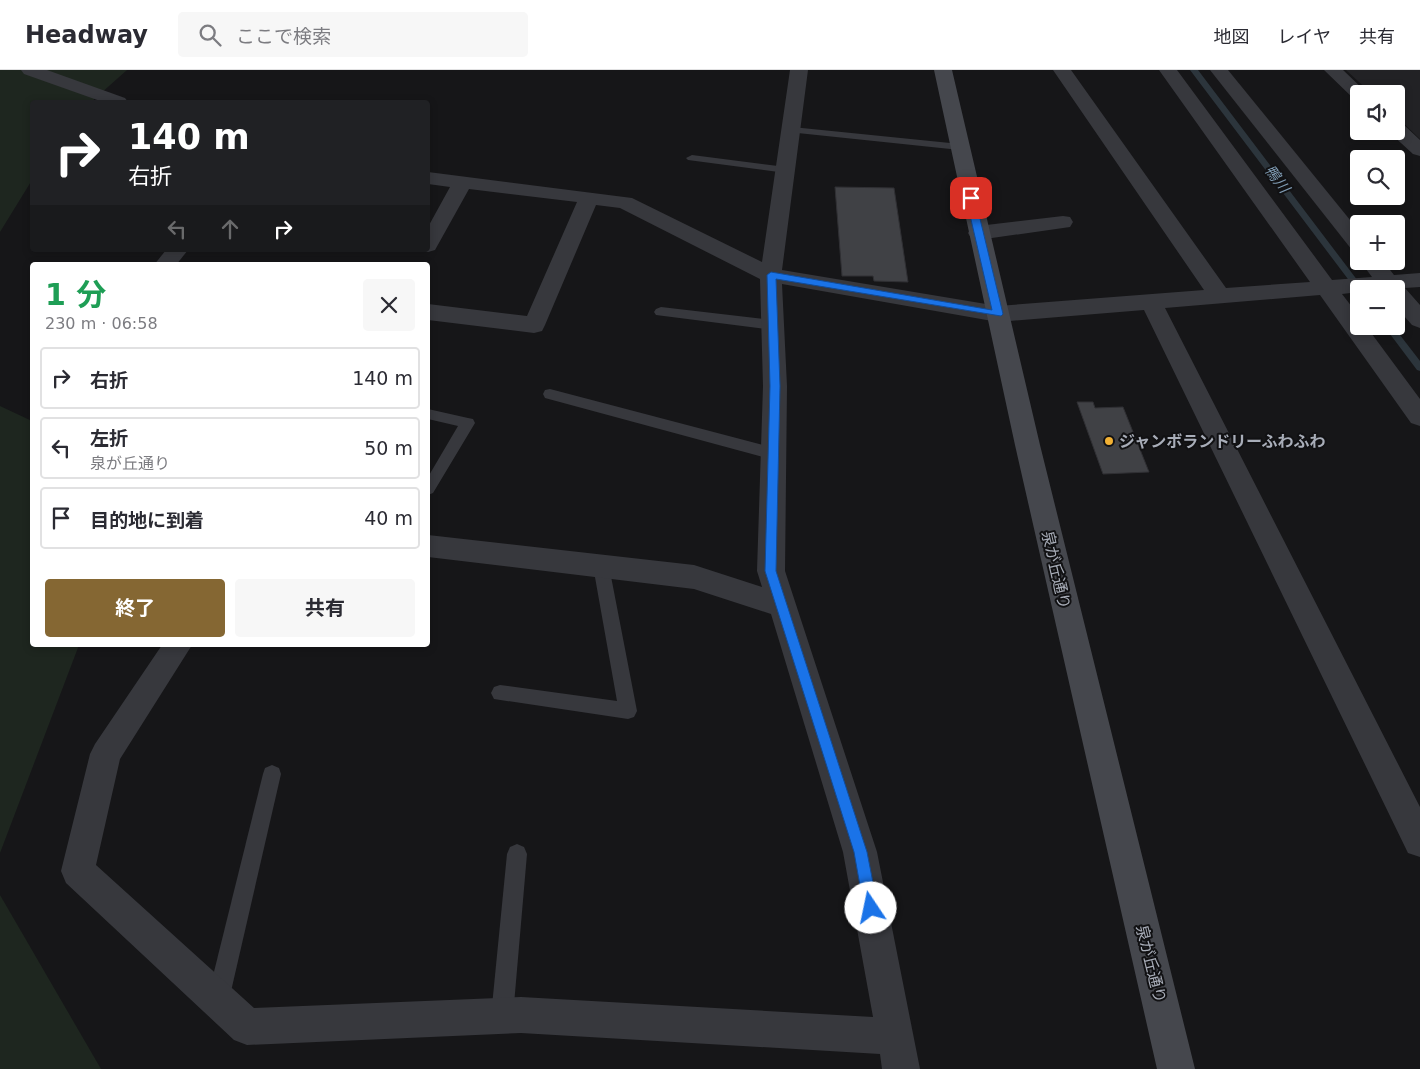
<!DOCTYPE html>
<html lang="ja">
<head>
<meta charset="utf-8">
<style>
	:root { --surface:#fff; --page:#f7f7f7; --text:#2b2b33; --muted:#7c7c81; --line:#e1e1e2; --accent:#856733 }
	body { margin:0; font-family:"DejaVu Sans","Noto Sans JP",sans-serif; background:var(--page); color:var(--text); height:100vh; display:flex; flex-direction:column; font-size:19px; white-space:nowrap }
	* { box-sizing:border-box; margin:0 }
	p { font-size:16px; color:var(--muted) }
	.icon { flex:none; width:28px; height:28px; fill:none; stroke:currentColor; stroke-width:2; stroke-linecap:round; stroke-linejoin:round }
	.map { position:relative; flex:1; overflow:hidden }
	.side { position:absolute; left:30px; top:192px; width:400px; height:385px; display:flex; flex-direction:column; background:var(--surface); border-radius:5px; box-shadow:0 2px 8px #0003 }
	.side>* { flex:none }
	.guide { position:absolute; left:30px; top:30px; width:400px; height:152px; border-radius:5px; box-shadow:0 2px 8px #0003; background:#202124; color:#fff; overflow:hidden }
	.controls { position:absolute; left:1350px; top:15px; display:grid; gap:10px }
	.controls a { display:grid; place-items:center; width:55px; height:55px; border-radius:5px; background:var(--surface); box-shadow:0 2px 8px #0003; font-size:25px }
	.pin { position:absolute; display:grid; place-items:center; width:42px; height:42px; color:#fff; margin:-21px; border-radius:10px; box-shadow:0 2px 8px #0006 }
	.me { position:absolute; width:55px; margin:-28px; rotate:349deg; stroke-linejoin:round; filter:drop-shadow(0 0 4px #0008) }
	.turn { display:flex; align-items:center; gap:18px; height:105px; padding:0 15px; font-size:22px }
	.turn .icon { width:65px; height:65px; stroke-width:2.5 }
	.turn b { display:block; font-size:35px; line-height:42px }
	.lanes { display:flex; align-items:center; height:48px; padding:0 15px; background:#0003; justify-content:center; gap:25px; direction:ltr }
	.lanes .off { opacity:.35 }
	.round { display:grid; place-items:center; flex:none; width:52px; height:52px; border-radius:5px; background:var(--page) }
	.overview { display:flex; align-items:center; justify-content:space-between; height:85px; padding:0 15px }
	h1 { font-size:30px; font-weight:700; line-height:38px; color:#1e9e55 }
	.button { display:flex; gap:10px; margin-top:auto; padding:10px 15px }
	.button a { flex:1; height:58px; border-radius:5px; background:var(--accent); color:#fff; font-size:20px; font-weight:700; line-height:58px; text-align:center }
	.button a+a { background:var(--page); color:var(--text) }
	ul { padding:0; list-style:none }
	li { display:flex; align-items:center; gap:15px; height:62px; margin:0 10px 8px; padding:0 5px; border:2px solid var(--line); border-radius:5px }
	li div { flex:1 }
	li b { display:block; font-size:19px }
	li em { font-style:normal }
	header { display:flex; align-items:center; gap:30px; box-sizing:border-box; height:70px; padding:0 25px; background:var(--surface); border-bottom:1px solid var(--line) }
	header strong { font-size:24px }
	nav { display:flex; gap:28px; margin-inline-start:auto; font-size:18px }
	.search { width:350px; height:45px; background:var(--page); display:flex; align-items:center; gap:12px; box-sizing:border-box; padding:0 18px; border-radius:5px; color:var(--muted); font-size:19px }
	.map>svg:first-child { display:block }
	.built { fill:#222225 }
	.green { fill:#1e261f }
	.lines { fill:none; stroke-linecap:round; stroke-linejoin:round }
	.stream { fill:#2c353c; fill-rule:evenodd }
	.building { fill:#404145; stroke:#303034 }
	.lane { fill:#37383d; fill-rule:evenodd }
	.street { fill:#37383d; fill-rule:evenodd }
	.secondary { fill:#45474d; fill-rule:evenodd }
	.route { fill:#1a73e8; stroke:#114b97 }
	.poi-dot { fill:#f2b134; stroke:#111113; stroke-width:2 }
	.labels { text-anchor:middle; dominant-baseline:central; stroke-width:4; stroke-linejoin:round; paint-order:stroke }
	.far-water-label { font-size:15px; font-style:italic; fill:#7f9bb3; stroke:#111113 }
	.poi-label { font-size:16px; font-weight:bold; fill:#a8adb8; stroke:#111113; text-anchor:start }
	.street-label { font-size:16px; fill:#a8adb8; stroke:#111113 }
</style>
</head>
<body>
<header>
<strong>Headway</strong>
<div class="search"><svg class="icon" aria-label="search" viewBox="0 0 24 24"><circle cx="10" cy="10" r="6"/><path d="M15 15l6 6"/></svg>ここで検索</div>
<nav><a>地図</a><a>レイヤ</a><a>共有</a></nav>
</header>
<div class="map">
<svg width="1420" height="999" viewBox="0 0 1420 999">
	<rect width="100%" height="100%" fill="#161618"/>
	<polygon class="built" points="1346,0 1420,0 1420,69 1396,46 1396,24 1372,24"/>
	<g class="green">
		<polygon points="0,0 127,0 91,32 32,32 32,110 0,162"/>
		<polygon points="0,336 32,351 32,575 79,575 0,783"/>
		<polygon points="0,825 101,999 0,999"/>
	</g>
	<g class="lines">
		<g class="stream">
			<polygon points="1190,0 1198,0 1364,219 1359,219 1359,222 1357,221"/>
			<polygon points="1384,256 1393,256 1420,291 1420,301 1417,300"/>
		</g>
	</g>
	<g class="building">
		<polygon points="835,117 894,118 908,212 874,211 873,206 842,206"/>
		<polygon points="1077,332 1093,332 1095,338 1123,337 1149,402 1103,404"/>
	</g>
	<g class="lines">
		<g class="lane">
			<polygon points="792,57 960,74 966,77 960,80 788,62 786,60 788,58"/>
			<polygon points="692,85 786,97 792,100 786,103 688,90 686,88"/>
			<polygon points="661,237 773,250 778,252 780,255 778,258 773,260 656,245 654,242 656,239"/>
			<polygon points="550,319 774,378 779,380 781,384 779,388 774,390 545,328 543,324 545,320"/>
			<polygon points="428,339 468,348 473,349 475,353 433,423 428,425 428,407 458,356 428,349"/>
			<polygon points="601,489 607,491 609,496 637,641 634,647 628,649 494,629 491,623 494,617 500,615 617,631 593,496 595,491"/>
			<polygon points="272,695 279,698 281,704 229,930 226,938 218,941 210,938 207,930 263,704 265,698"/>
			<polygon points="517,774 524,777 527,784 513,946 510,954 502,957 494,954 491,946 507,784 510,777"/>
		</g>
		<g class="street">
			<polygon points="21,0 47,0 125,28 128,32 103,32 24,4"/>
			<polygon points="790,0 808,0 782,200 998,236 1204,220 1053,0 1071,0 1226,218 1310,212 1159,0 1177,0 1332,210 1372,207 1360,191 1383,191 1394,205 1420,203 1420,217 1405,218 1420,235 1420,258 1412,255 1396,237 1396,219 1359,219 1359,222 1342,224 1359,246 1359,256 1366,256 1420,329 1420,356 1411,353 1320,225 1165,238 1420,737 1420,787 1408,783 1144,240 998,252 782,214 787,316 785,501 877,782 920,999 882,999 880,984 521,963 247,975 234,970 66,813 61,801 90,684 95,674 162,575 192,575 120,689 96,795 254,938 521,927 873,947 843,782 771,544 694,519 428,487 428,465 694,495 762,517 757,501 763,316 760,209 620,138 596,135 545,255 542,261 534,263 428,250 428,234 527,246 577,132 469,119 435,180 428,182 421,180 428,180 428,157 450,117 428,114 428,102 632,128 762,192"/>
			<polygon points="1210,0 1228,0 1359,161 1359,182 1352,180"/>
			<polygon points="1324,0 1343,0 1368,24 1359,24 1359,29 1353,28"/>
			<polygon points="1396,52 1403,54 1420,70 1420,86 1413,84 1389,62 1396,61"/>
			<polygon points="1063,146 1070,147 1073,152 1070,157 978,170 971,168 968,163 971,158 978,156"/>
			<polygon points="166,180 188,180 176,195 154,195"/>
		</g>
		<polygon class="secondary" points="934,0 952,0 1040,375 1195,999 1157,999 1015,375"/>
	</g>
	<polygon class="route" points="971,126 975,128 1003,244 1001,246 776,209 780,316 776,501 867,782 878,838 876,843 871,845 866,843 864,838 854,782 765,501 770,316 767,205 771,202 992,240 966,128"/>
	<circle class="poi-dot" cx="1109" cy="371" r="5"/>
	<g class="labels">
		<g class="far-water-label">
			<text transform="translate(1277 109) rotate(53)">鴨川</text>
		</g>
		<g class="poi-label">
			<text x="1119" y="371">ジャンボランドリーふわふわ</text>
		</g>
		<g class="street-label">
			<text transform="translate(1056 500) rotate(77)">泉が丘通り</text>
			<text transform="translate(1151 894) rotate(76)">泉が丘通り</text>
		</g>
	</g>
</svg>
<div class="controls">
<a><svg class="icon" aria-label="sound" viewBox="0 0 24 24"><path d="M4 9h4l5-4v14l-5-4H4zM17 9q2 3 0 6"/></svg></a>
<a><svg class="icon" aria-label="search" viewBox="0 0 24 24"><circle cx="10" cy="10" r="6"/><path d="M15 15l6 6"/></svg></a>
<a>+</a>
<a>−</a>
</div>
<div class="pin" style="left:971px;top:128px;background:#d93025"><svg class="icon" aria-label="arrive" viewBox="0 0 24 24"><path d="M6 21V4h12l-3 4 3 4H6"/></svg></div>
<svg class="me" style="left:871px;top:838px" viewBox="-20 -20 40 40"><circle r="19" fill="#fff"/><path d="M0-13L10 11 0 6-10 11z" fill="#1a73e8"/></svg>
<div class="guide">
<div class="turn"><svg class="icon" aria-label="right" viewBox="0 0 24 24"><path d="M7 20v-9h11M14 6l5 5-5 5"/></svg><div><b>140 m</b>右折</div></div>
<div class="lanes"><svg class="icon off" aria-label="left" viewBox="0 0 24 24"><path d="M17 20v-9H6M10 6l-5 5 5 5"/></svg><svg class="icon off" aria-label="ahead" viewBox="0 0 24 24"><path d="M12 20V5M6 11l6-6 6 6"/></svg><svg class="icon" aria-label="right" viewBox="0 0 24 24"><path d="M7 20v-9h11M14 6l5 5-5 5"/></svg></div>
</div>
<section class="side">
<div class="overview"><div><h1>1 分</h1><p>230 m · 06:58</p></div><a class="round"><svg class="icon" aria-label="close" viewBox="0 0 24 24"><path d="M6 6l12 12M18 6L6 18"/></svg></a></div>
<ul>
<li><svg class="icon" aria-label="right" viewBox="0 0 24 24"><path d="M7 20v-9h11M14 6l5 5-5 5"/></svg><div><b>右折</b></div><em>140 m</em></li>
<li><svg class="icon" aria-label="left" viewBox="0 0 24 24"><path d="M17 20v-9H6M10 6l-5 5 5 5"/></svg><div><b>左折</b><p>泉が丘通り</p></div><em>50 m</em></li>
<li><svg class="icon" aria-label="arrive" viewBox="0 0 24 24"><path d="M6 21V4h12l-3 4 3 4H6"/></svg><div><b>目的地に到着</b></div><em>40 m</em></li>
</ul>
<div class="button"><a>終了</a><a>共有</a></div>
</section>
</div>
</body>
</html>
